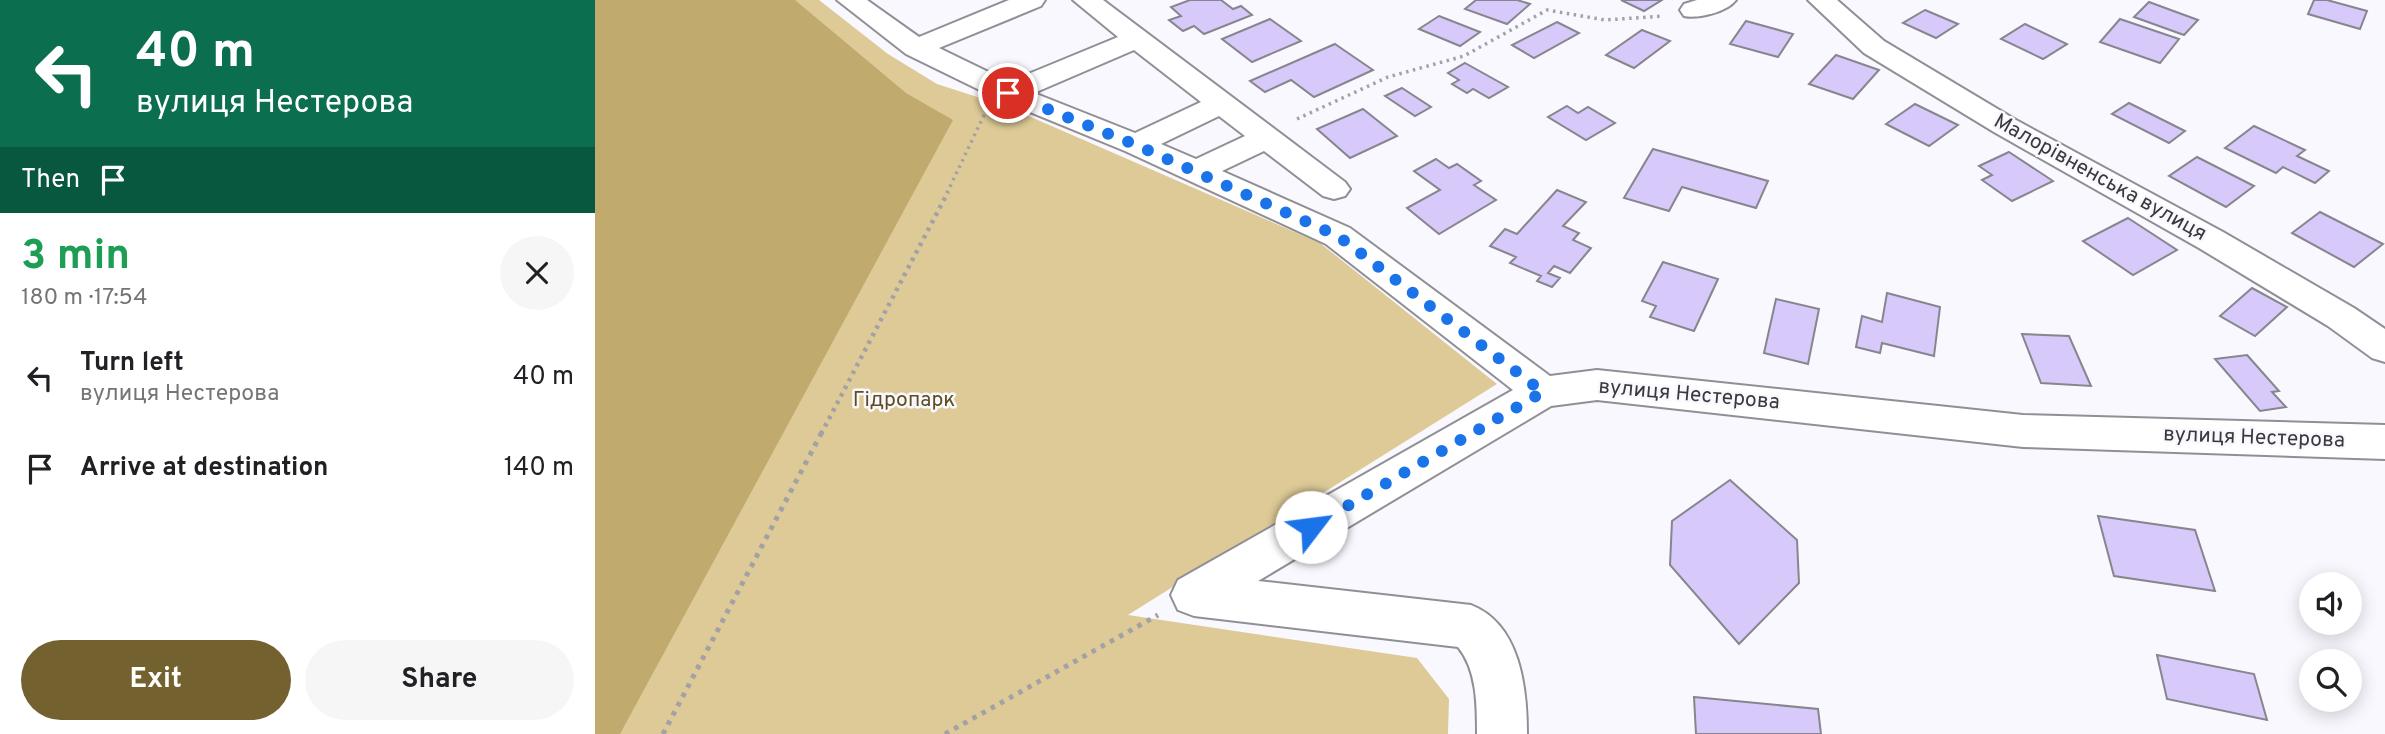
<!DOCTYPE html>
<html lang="en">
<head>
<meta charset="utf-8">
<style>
	:root { --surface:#fff; --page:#f6f6f6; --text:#202124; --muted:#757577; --accent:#73612f }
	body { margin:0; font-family:Overpass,sans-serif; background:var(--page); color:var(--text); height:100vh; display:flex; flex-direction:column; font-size:26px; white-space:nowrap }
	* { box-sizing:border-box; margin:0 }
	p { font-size:23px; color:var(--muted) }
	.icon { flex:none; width:38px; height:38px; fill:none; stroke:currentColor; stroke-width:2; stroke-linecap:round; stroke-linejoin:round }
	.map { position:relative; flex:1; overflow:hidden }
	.panel { display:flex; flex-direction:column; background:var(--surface); width:595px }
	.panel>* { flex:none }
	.top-card { background:#0b6e4f; color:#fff; overflow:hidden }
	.tools { position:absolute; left:1704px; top:572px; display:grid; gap:14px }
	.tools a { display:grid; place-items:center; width:63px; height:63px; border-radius:50%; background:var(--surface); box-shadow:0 4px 18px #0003; font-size:35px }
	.pin { position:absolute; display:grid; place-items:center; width:60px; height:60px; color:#fff; margin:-30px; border:4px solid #fff; border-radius:50%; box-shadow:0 2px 7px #0007 }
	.me { position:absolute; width:77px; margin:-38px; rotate:60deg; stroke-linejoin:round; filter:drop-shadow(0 0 5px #0008) }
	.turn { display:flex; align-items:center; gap:24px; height:147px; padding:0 21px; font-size:32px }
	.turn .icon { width:91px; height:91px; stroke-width:2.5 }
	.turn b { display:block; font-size:49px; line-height:60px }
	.then { display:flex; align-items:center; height:66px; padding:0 21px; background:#0003; gap:14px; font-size:26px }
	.round { display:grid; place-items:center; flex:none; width:74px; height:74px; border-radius:37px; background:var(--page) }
	.overview { display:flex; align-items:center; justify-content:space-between; height:119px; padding:0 21px }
	h1 { font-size:42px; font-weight:700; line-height:52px; color:#1e9e55 }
	.cta { display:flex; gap:14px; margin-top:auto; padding:14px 21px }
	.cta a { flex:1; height:80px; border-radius:42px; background:var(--accent); color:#fff; font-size:28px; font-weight:700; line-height:80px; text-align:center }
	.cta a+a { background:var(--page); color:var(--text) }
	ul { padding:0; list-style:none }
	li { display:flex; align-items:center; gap:21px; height:91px; padding:0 21px }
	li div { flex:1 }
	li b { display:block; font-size:26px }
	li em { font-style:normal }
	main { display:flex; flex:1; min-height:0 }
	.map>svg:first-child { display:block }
	.green { fill:#ddca97 }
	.water { fill:#c1aa6d }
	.building { fill:#d7c9f9; stroke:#87858d; stroke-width:2 }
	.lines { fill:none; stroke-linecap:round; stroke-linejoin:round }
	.minor-casing { stroke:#908f96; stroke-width:4 }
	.path-far2 { stroke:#a2a1a6; stroke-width:3.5; stroke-dasharray:2.5 4.5; stroke-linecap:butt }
	.path-far1 { stroke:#a2a1a6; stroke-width:4.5; stroke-dasharray:3.5 5; stroke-linecap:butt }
	.path { stroke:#a2a1a6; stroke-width:5; stroke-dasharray:4.5 6; stroke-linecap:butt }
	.minor { fill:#fff; fill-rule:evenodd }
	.route { stroke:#1a73e8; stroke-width:12; stroke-dasharray:0 21.6 }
	.labels { text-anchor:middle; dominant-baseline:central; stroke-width:5; stroke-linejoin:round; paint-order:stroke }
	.street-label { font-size:21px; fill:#3a3a3d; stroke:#faf8ff }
	.park-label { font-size:21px; fill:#5e4d1e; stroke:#faf8ff }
</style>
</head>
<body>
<main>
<section class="panel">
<div class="top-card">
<div class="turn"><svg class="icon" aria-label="left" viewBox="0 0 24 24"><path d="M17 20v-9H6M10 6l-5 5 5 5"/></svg><div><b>40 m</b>вулиця Нестерова</div></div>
<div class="then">Then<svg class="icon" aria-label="arrive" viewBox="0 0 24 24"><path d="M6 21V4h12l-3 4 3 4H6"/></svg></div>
</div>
<div class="overview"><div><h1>3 min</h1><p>180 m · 17:54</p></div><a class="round"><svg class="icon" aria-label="close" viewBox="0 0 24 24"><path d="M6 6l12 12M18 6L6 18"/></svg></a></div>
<ul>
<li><svg class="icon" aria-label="left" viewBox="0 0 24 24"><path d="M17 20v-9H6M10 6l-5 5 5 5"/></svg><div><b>Turn left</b><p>вулиця Нестерова</p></div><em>40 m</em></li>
<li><svg class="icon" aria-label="arrive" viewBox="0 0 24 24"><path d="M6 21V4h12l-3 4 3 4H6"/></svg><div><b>Arrive at destination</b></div><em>140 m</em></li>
</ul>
<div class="cta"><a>Exit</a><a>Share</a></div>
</section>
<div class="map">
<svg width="1790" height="734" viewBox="0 0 1790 734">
	<rect width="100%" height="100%" fill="#faf8ff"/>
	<polygon class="green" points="0,0 224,0 293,54 342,84 413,107 725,243 902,384 533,615 822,658 854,699 853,734 0,734"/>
	<polygon class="water" points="0,0 200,0 311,93 358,120 25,734 0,734"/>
	<g class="building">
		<polygon points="595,0 626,0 638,9 646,6 657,15 609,34 599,26 588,31 574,20 586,16 576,7"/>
		<polygon points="881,0 922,0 935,4 912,24 870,9"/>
		<polygon points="1026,0 1067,0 1049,11"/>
		<polygon points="1719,0 1732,0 1772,11 1765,29 1713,14"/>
		<polygon points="1554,2 1603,20 1589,35 1539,17"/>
		<polygon points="1330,10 1363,24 1341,38 1308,23"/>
		<polygon points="844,16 885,32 865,46 824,29"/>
		<polygon points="675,19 706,41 657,62 627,39"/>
		<polygon points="1525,19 1584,39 1565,63 1505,42"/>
		<polygon points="1151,21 1198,34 1183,57 1135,44"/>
		<polygon points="962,22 984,33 939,58 917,45"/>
		<polygon points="1430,24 1472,44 1448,59 1406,39"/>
		<polygon points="1047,30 1075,41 1039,68 1011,55"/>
		<polygon points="740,44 778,70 719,97 696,80 670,92 655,81"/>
		<polygon points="1241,55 1284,70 1258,99 1214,84"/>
		<polygon points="870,63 913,87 894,98 878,89 872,93 857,84 864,80 853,73"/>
		<polygon points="807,88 836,107 820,116 790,96"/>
		<polygon points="1534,103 1590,131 1574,143 1517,114"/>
		<polygon points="1320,104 1363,125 1334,146 1291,124"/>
		<polygon points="972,106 983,113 993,107 1020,123 991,140 953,117"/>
		<polygon points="768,109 802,136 755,158 722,129"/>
		<polygon points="1659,126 1710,150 1702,156 1734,171 1720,183 1688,167 1681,173 1630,148"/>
		<polygon points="1058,149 1173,181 1161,208 1087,187 1074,211 1029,198"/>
		<polygon points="1414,152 1458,181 1417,201 1387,180 1397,175 1384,166"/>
		<polygon points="1602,157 1659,186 1631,207 1574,176"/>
		<polygon points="841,159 854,168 862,164 886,181 879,185 901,200 844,234 812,208 845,190 819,171"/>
		<polygon points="962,190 991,202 968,226 984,233 978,240 996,248 975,273 959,266 953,273 965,278 957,287 942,281 946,276 915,263 921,257 895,246 910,229 922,234"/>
		<polygon points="1725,212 1788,244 1759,267 1697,233"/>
		<polygon points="1533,218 1582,250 1538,275 1488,241"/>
		<polygon points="1068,262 1123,279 1099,331 1055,317 1061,306 1047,301"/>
		<polygon points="1657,288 1692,307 1660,336 1625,316"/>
		<polygon points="1292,293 1345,307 1339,356 1287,343 1285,353 1261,347 1267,316 1287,322"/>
		<polygon points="1181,299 1224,309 1213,364 1169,353"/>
		<polygon points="1427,334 1474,336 1496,386 1446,383"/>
		<polygon points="1652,355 1684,391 1677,392 1691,407 1665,411 1620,359"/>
		<polygon points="1135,480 1202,540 1204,583 1144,644 1075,565 1077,521"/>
		<polygon points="1503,516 1600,530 1620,591 1519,576"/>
		<polygon points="1562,655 1659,674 1672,720 1572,699"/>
		<polygon points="1099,697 1223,709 1226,734 1101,734"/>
	</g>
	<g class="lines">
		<g class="minor-casing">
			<g id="minor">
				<path d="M242 0H272L324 37 414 0H450L446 6 344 48 414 82 523 37 478 0H508L750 182 755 189 750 196 739 199 728 196 669 151 627 171 755 228 955 376 1002 370 1428 415 1790 425V459L1428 447 1002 400 956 406 663 581 876 605C925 624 932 687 932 734H882C882 705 882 670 863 647L599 616 583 610 576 595 583 580 918 390 731 244 530 151 403 99 311 54ZM539 50 606 102 540 133 439 93ZM624 116 650 136 601 159 566 144Z"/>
				<path d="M1102 0H1141C1132 12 1103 19 1089 16L1085 10 1089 4Z"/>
				<polygon points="1213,0 1242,0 1289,41 1421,120 1628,232 1759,308 1790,329 1790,362 1777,358 1733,326 1604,248 1399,132 1269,53"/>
			</g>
		</g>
		<g class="path-far2">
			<polyline points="702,119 793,77 869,56 952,10 1010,20 1069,16"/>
			<polyline points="352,193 390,113"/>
		</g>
		<polyline class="path-far1" points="226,434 353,192"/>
		<g class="path">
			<polyline points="68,734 227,432"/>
			<polyline points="350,734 563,615"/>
		</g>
		<use href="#minor" class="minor"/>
	</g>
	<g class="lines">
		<polyline class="route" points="413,93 541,145 743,236 948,392 716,527"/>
	</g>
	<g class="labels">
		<g class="street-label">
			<text transform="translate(1505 178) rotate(29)">Малорівненська вулиця</text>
			<text transform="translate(1094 395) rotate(5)">вулиця Нестерова</text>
			<text transform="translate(1659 438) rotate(2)">вулиця Нестерова</text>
		</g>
		<g class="park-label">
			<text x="309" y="400">Гідропарк</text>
		</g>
	</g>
</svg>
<div class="tools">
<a><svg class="icon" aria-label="sound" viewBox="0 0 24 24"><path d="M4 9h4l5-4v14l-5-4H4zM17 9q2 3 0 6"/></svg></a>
<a><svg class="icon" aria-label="search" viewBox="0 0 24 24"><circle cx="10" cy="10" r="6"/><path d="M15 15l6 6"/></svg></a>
</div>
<div class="pin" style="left:413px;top:93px;background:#d93025"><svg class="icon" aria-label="arrive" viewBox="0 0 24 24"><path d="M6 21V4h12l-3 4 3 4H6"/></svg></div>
<svg class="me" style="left:716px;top:527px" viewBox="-20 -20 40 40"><circle r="19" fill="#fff"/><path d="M0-13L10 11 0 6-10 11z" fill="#1a73e8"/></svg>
</div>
</main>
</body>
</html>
